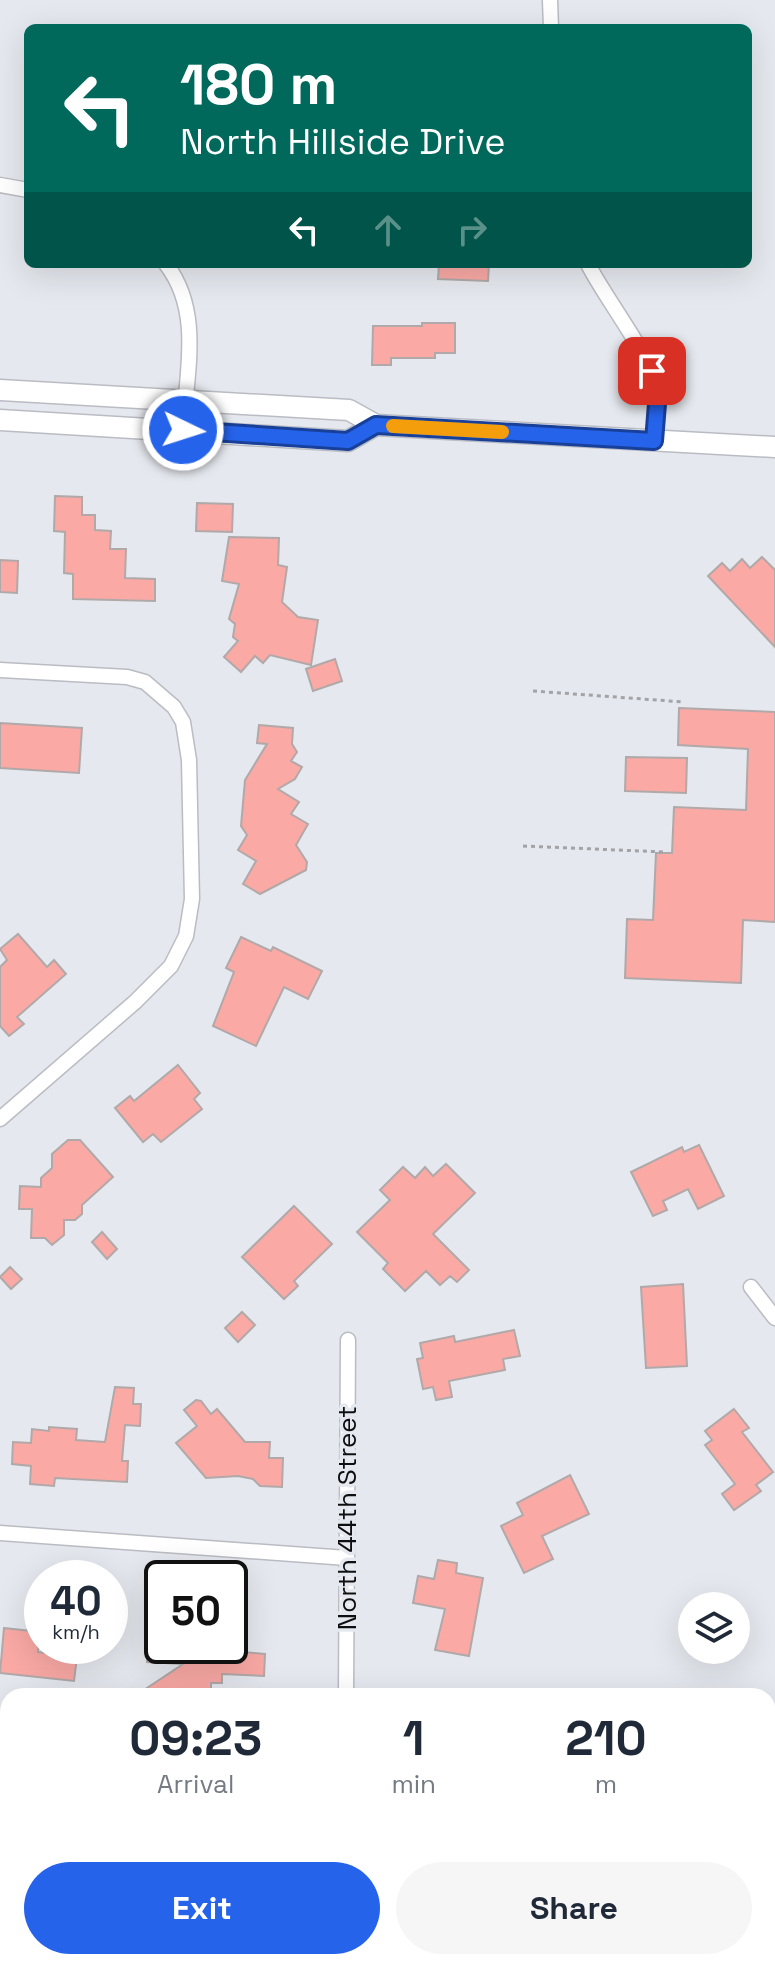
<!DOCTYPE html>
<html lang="en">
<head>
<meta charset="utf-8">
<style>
	:root { --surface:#fff; --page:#f6f6f7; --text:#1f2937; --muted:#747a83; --accent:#2563eb }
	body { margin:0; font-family:"Space Grotesk",sans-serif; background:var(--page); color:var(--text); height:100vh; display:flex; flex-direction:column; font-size:30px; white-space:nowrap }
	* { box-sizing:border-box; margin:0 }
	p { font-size:26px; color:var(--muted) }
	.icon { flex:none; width:44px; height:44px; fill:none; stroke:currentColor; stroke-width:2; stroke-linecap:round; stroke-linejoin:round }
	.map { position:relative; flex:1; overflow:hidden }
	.details { position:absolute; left:0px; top:1688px; width:776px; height:282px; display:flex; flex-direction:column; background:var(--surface); border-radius:24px 24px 0 0; box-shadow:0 8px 32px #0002 }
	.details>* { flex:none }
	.guide { position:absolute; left:24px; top:24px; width:728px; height:244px; border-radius:12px; box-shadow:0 8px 32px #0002; background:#00695c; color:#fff; overflow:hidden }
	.buttons { position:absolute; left:678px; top:1592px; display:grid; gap:16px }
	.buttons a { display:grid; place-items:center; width:72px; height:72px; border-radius:50%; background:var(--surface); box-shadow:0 8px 32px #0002; font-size:40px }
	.speed { position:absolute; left:24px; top:1560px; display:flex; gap:16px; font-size:40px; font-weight:700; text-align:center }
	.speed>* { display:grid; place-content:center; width:104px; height:104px; border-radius:50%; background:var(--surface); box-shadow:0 8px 32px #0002; line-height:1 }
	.speed small { font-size:20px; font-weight:400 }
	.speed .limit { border:4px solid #111; border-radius:12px; background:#fff; color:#111 }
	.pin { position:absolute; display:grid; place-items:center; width:68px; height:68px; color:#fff; margin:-34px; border-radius:16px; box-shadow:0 4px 12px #0006 }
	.me { position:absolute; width:88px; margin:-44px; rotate:94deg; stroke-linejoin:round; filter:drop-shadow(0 0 6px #0008) }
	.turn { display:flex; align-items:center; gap:28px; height:168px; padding:0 24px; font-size:36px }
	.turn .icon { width:104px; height:104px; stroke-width:2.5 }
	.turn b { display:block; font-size:56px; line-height:68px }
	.lanes { display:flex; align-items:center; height:76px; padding:0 24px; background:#0003; justify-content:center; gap:40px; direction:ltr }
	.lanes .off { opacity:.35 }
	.eta { display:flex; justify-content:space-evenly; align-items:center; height:136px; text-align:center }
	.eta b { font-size:48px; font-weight:800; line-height:56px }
	.cta { display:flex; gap:16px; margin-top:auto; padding:16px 24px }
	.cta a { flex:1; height:92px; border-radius:48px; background:var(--accent); color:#fff; font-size:32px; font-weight:800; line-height:92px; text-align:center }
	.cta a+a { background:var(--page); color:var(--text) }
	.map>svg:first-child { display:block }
	.building { fill:#faa9a5; stroke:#b1a9a9; stroke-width:2 }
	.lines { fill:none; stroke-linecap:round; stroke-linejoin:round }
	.street-casing { stroke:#babcc3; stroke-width:17 }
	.secondary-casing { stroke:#babcc3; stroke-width:23 }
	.path { stroke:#a1a3a8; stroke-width:3; stroke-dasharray:4 4; stroke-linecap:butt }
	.street { stroke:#fff; stroke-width:14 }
	.secondary { stroke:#fff; stroke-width:20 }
	.route-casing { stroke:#184099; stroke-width:20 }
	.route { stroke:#2563eb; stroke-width:14 }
	.slow { stroke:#f59e0b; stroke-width:14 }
	.labels { text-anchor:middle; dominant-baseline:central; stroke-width:7; stroke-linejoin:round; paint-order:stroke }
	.street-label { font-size:26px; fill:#0e0f11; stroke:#e5e8ee }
</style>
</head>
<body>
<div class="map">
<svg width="775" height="1969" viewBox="0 0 775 1969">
	<rect width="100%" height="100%" fill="#e5e8ee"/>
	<g class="building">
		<polygon points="439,264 489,264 488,281 438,279"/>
		<polygon points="422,323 455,323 455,353 435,353 435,358 391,358 391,365 372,365 373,326 422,326"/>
		<polygon points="55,496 82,497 82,515 95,515 95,530 111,531 110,549 126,549 125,578 155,579 155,601 73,599 73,574 64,573 65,532 54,531"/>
		<polygon points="197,503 233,504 232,532 196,531"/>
		<polygon points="229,537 279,538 278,565 287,567 282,602 298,617 318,620 311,665 270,655 263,663 255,656 241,672 224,657 238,641 233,637 235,624 229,619 239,584 222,581"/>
		<polygon points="762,557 775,570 775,647 708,576 722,563 730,571 742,559 750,568"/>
		<polygon points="0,560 18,561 17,593 0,592"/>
		<polygon points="335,659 342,681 313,691 306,669"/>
		<polygon points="679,708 775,712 775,922 743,920 741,983 625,978 627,919 653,920 656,853 672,853 674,807 746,810 748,749 678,745"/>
		<polygon points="0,723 82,728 79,773 0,768"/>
		<polygon points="259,725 293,728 292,744 297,752 291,761 302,767 295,779 278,789 299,802 291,814 308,824 296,845 307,862 306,870 260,894 243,884 256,861 238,850 247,835 241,826 245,780 267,744 257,743"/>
		<polygon points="626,757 687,758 686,793 625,791"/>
		<polygon points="18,934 47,967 54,960 66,974 17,1017 24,1024 9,1036 0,1026 0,967 7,960 0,949"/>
		<polygon points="241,937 271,951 273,947 322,971 308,999 284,987 256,1046 213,1026 234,972 226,968"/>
		<polygon points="178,1065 200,1093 194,1099 202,1109 161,1142 153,1134 143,1142 115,1108 130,1096 134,1101"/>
		<polygon points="68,1140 80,1140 113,1177 82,1205 82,1214 75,1220 64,1220 64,1235 52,1245 45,1238 31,1238 32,1209 19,1209 20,1186 41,1187 41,1178 52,1168 52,1154"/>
		<polygon points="699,1145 724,1196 698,1209 688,1189 663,1201 667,1210 653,1216 631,1172 682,1147 684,1152"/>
		<polygon points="446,1164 475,1193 433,1234 469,1270 457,1282 450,1276 440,1285 426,1271 405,1291 383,1269 388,1263 357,1232 390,1200 380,1190 403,1167 415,1178 425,1167 433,1176"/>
		<polygon points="294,1206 332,1244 294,1281 298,1286 284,1299 242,1257"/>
		<polygon points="102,1232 117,1249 107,1259 92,1242"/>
		<polygon points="10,1267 22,1279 11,1289 0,1277"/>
		<polygon points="683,1284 687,1366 646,1368 641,1287"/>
		<polygon points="242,1312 255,1325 238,1342 225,1328"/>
		<polygon points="514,1330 520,1356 503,1359 505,1370 449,1381 452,1397 436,1400 433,1387 423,1389 417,1359 423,1358 420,1343 454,1336 455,1342"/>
		<polygon points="115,1387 134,1388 133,1404 141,1404 140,1426 125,1425 122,1461 128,1461 127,1482 55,1478 54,1486 30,1484 31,1466 12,1464 13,1442 31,1443 32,1429 49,1431 49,1427 77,1429 76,1440 105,1442"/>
		<polygon points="196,1400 201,1401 211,1414 217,1409 245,1442 270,1442 269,1458 283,1458 282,1487 260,1486 253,1479 238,1476 206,1478 176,1443 197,1426 184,1410"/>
		<polygon points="734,1409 749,1428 742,1432 773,1472 756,1485 761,1491 734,1510 722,1494 735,1484 705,1445 712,1440 705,1431"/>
		<polygon points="570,1475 589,1514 542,1536 553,1559 524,1573 501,1526 523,1515 517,1503"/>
		<polygon points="438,1560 457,1563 456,1573 483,1578 469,1656 435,1650 445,1609 413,1603 418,1576 434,1579"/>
		<polygon points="4,1628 40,1632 38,1652 77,1657 74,1681 0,1673"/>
		<polygon points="230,1633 245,1634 244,1652 265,1654 264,1676 222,1674 222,1683 211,1683 211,1696 135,1696 183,1664 147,1662 148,1644 230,1646"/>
	</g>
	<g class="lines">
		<g class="street-casing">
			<g id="street">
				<polyline points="550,0 551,28"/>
				<polyline points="0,185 28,190"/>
				<path d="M166 264C203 312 186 374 183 430"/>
				<path d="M588 264C603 295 656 364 658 391 660 407 656 425 654 441"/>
				<polyline points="0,670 127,677 145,682 174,707 183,722 189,760 192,899 186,936 171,966 135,1002 0,1119"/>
				<polyline points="751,1287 775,1318"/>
				<polyline points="0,1533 347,1558"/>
				<polyline points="346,1696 348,1340"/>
				<polyline points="768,1879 775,1878"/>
				<polyline points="0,1933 8,1939"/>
				<polyline points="45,1962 55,1969"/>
				<polyline points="345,1969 345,1962"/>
				<polyline points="584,1969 585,1962"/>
			</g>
		</g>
		<g class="secondary-casing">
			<g id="secondary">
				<polyline points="0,390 349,410 376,425 775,447"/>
				<polyline points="0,420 348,441 376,425"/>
			</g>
		</g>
		<g class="path">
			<polyline points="533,691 684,702"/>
			<polyline points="523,846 665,852"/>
		</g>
		<use href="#street" class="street"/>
		<use href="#secondary" class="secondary"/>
	</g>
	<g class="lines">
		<g class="route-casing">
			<polyline id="route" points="183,430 348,441 376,425 654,441 658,391 652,371"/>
		</g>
		<use href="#route" class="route"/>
		<polyline class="slow" points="393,426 502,432"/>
	</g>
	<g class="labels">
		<g class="street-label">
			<text transform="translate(347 1518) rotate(-90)">North 44th Street</text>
		</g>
	</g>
</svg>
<div class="buttons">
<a><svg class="icon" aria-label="layers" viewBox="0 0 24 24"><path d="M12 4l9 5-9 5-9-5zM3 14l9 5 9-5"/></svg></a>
</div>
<div class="speed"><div>40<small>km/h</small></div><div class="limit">50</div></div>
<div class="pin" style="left:652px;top:371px;background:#d93025"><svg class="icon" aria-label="arrive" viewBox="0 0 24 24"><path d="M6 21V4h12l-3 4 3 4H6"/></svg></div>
<svg class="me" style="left:183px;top:430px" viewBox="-20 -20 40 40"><circle r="17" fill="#2563eb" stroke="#fff" stroke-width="3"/><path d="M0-11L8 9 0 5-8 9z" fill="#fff"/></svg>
<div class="guide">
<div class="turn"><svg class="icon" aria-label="left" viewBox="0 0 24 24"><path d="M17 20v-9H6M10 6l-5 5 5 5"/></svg><div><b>180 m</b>North Hillside Drive</div></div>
<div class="lanes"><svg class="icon" aria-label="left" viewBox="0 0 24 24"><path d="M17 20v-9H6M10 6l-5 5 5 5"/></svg><svg class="icon off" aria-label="ahead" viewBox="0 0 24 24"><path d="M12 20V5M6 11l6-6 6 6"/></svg><svg class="icon off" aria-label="right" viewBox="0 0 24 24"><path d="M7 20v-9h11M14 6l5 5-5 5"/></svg></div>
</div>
<section class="details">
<div class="eta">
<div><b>09:23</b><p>Arrival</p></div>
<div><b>1</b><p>min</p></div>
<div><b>210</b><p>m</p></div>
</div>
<div class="cta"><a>Exit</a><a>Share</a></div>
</section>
</div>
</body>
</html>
